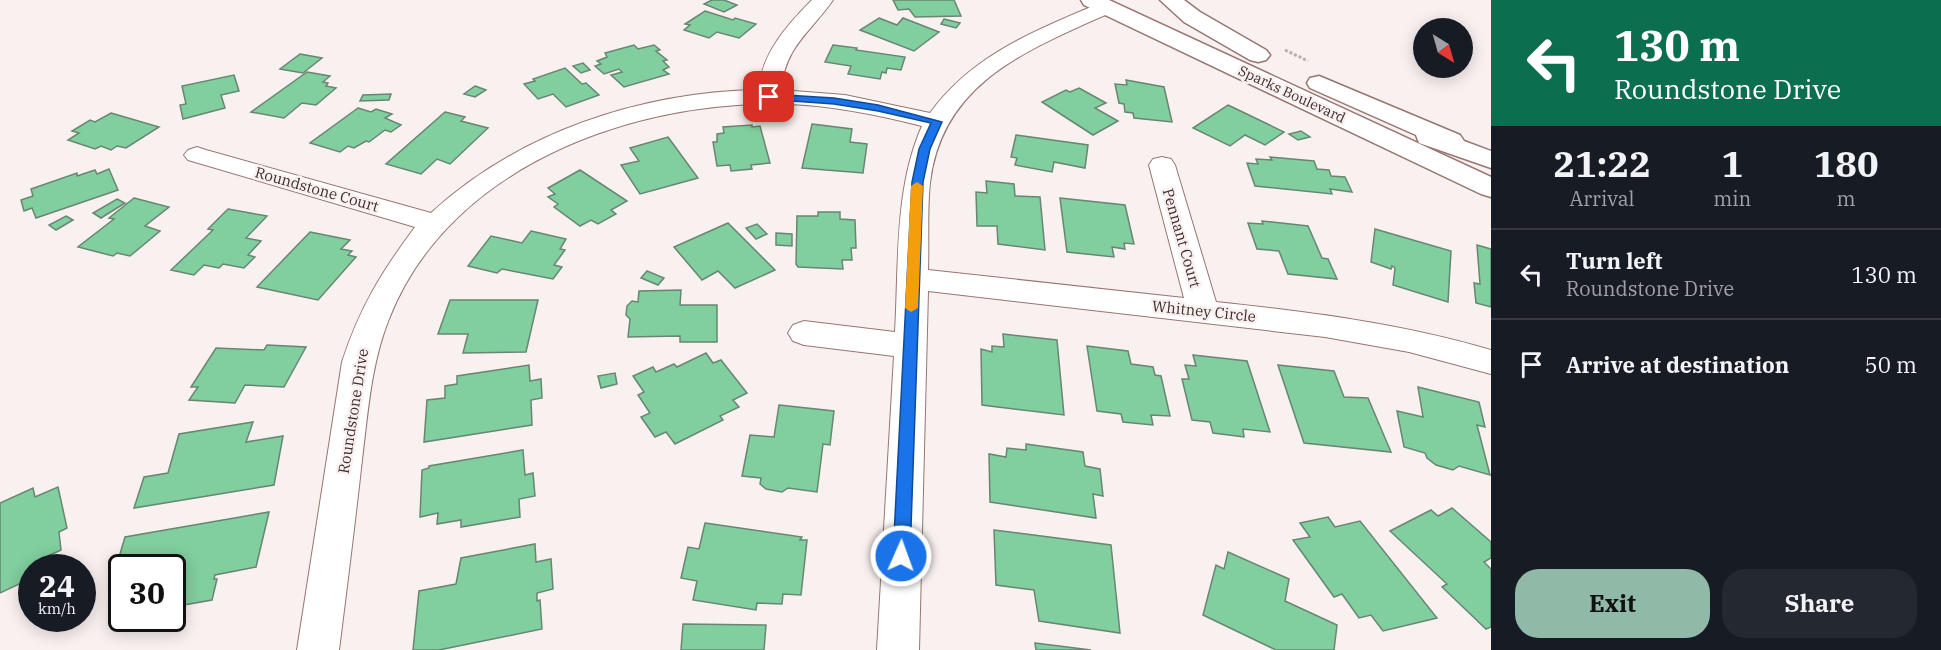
<!DOCTYPE html>
<html lang="en">
<head>
<meta charset="utf-8">
<style>
	:root { --surface:#171b24; --page:#242831; --text:#f1f3f6; --muted:#9ea1a6; --line:#363941; --accent:#91b9a7 }
	body { margin:0; font-family:"IBM Plex Serif",serif; background:var(--page); color:var(--text); height:100vh; display:flex; flex-direction:column; font-size:22px; white-space:nowrap }
	* { box-sizing:border-box; margin:0 }
	p { font-size:20px; color:var(--muted) }
	.icon { flex:none; width:33px; height:33px; fill:none; stroke:currentColor; stroke-width:2; stroke-linecap:round; stroke-linejoin:round }
	.map { position:relative; flex:1; overflow:hidden }
	.side { display:flex; flex-direction:column; background:var(--surface); width:450px }
	.side>* { flex:none }
	.banner { background:#0b6e4f; color:#fff; overflow:hidden }
	.needle { width:39px; rotate:143deg }
	.tools { position:absolute; left:1413px; top:18px; display:grid; gap:12px }
	.tools a { display:grid; place-items:center; width:60px; height:60px; border-radius:50%; background:var(--surface); box-shadow:0 3px 15px #0003; font-size:30px }
	.speed { position:absolute; left:18px; top:554px; display:flex; gap:12px; font-size:30px; font-weight:700; text-align:center }
	.speed>* { display:grid; place-content:center; width:78px; height:78px; border-radius:50%; background:var(--surface); box-shadow:0 3px 15px #0003; line-height:1 }
	.speed small { font-size:15px; font-weight:400 }
	.speed .limit { border:3px solid #111; border-radius:9px; background:#fff; color:#111 }
	.pin { position:absolute; display:grid; place-items:center; width:51px; height:51px; color:#fff; margin:-26px; border-radius:12px; box-shadow:0 3px 9px #0006 }
	.me { position:absolute; width:66px; margin:-33px; rotate:2deg; stroke-linejoin:round; filter:drop-shadow(0 0 4px #0008) }
	.turn { display:flex; align-items:center; gap:21px; height:126px; padding:0 24px; font-size:27px }
	.turn .icon { width:78px; height:78px; stroke-width:2.5 }
	.turn b { display:block; font-size:42px; line-height:51px }
	.eta { display:flex; justify-content:space-evenly; align-items:center; height:102px; text-align:center }
	.eta b { font-size:36px; font-weight:800; line-height:42px }
	.primary-button { display:flex; gap:12px; margin-top:auto; padding:12px 24px }
	.primary-button a { flex:1; height:69px; border-radius:24px; background:var(--accent); color:#111; font-size:24px; font-weight:800; line-height:69px; text-align:center }
	.primary-button a+a { background:var(--page); color:var(--text) }
	ul { padding:0; list-style:none }
	li { display:flex; align-items:center; gap:18px; height:90px; padding:0 24px; border-top:2px solid var(--line) }
	li div { flex:1 }
	li b { display:block; font-size:22px }
	li em { font-style:normal }
	main { display:flex; flex:1; min-height:0 }
	.map>svg:first-child { display:block }
	.building { fill:#81ce9e; stroke:#688672; stroke-width:1.5 }
	.lines { fill:none; stroke-linecap:round; stroke-linejoin:round }
	.minor-casing { stroke:#987570; stroke-width:2 }
	.tertiary-casing { stroke:#987570; stroke-width:3 }
	.primary-casing { stroke:#987570; stroke-width:3 }
	.path { stroke:#baafae; stroke-width:3; stroke-dasharray:3 2; stroke-linecap:butt }
	.minor { fill:#fff; fill-rule:evenodd }
	.tertiary { fill:#fff; fill-rule:evenodd }
	.primary { fill:#fff; fill-rule:evenodd }
	.route { fill:#1a73e8; stroke:#114b97; stroke-width:1.5 }
	.slow { fill:#f59e0b }
	.labels { text-anchor:middle; dominant-baseline:central; stroke-width:5; stroke-linejoin:round; paint-order:stroke }
	.far-street-label { font-size:14px; fill:#3e2e2c; stroke:#f9f1f0 }
	.street-label { font-size:15px; fill:#3e2e2c; stroke:#f9f1f0 }
</style>
</head>
<body>
<main>
<div class="map">
<svg width="1491" height="650" viewBox="0 0 1491 650">
	<rect width="100%" height="100%" fill="#f9f1f0"/>
	<g class="building">
		<polygon points="712,0 724,0 737,5 724,12 704,4"/>
		<polygon points="893,0 954,0 961,16 915,17 909,9 898,10"/>
		<polygon points="705,11 733,20 735,18 756,24 739,38 717,32 709,38 684,30 690,25 685,24"/>
		<polygon points="879,18 897,25 903,18 939,32 914,51 860,30"/>
		<polygon points="944,19 960,23 956,28 941,24"/>
		<polygon points="634,45 638,49 654,45 660,50 656,51 667,60 663,61 669,67 663,70 669,74 624,87 611,75 622,72 619,69 604,74 595,66 601,64 597,61 607,57 605,53"/>
		<polygon points="833,45 857,48 856,50 905,57 901,70 887,68 886,73 882,72 880,79 848,74 851,66 825,62"/>
		<polygon points="300,54 322,58 303,73 280,69"/>
		<polygon points="583,63 590,70 581,73 573,66"/>
		<polygon points="565,68 582,84 586,83 599,95 566,107 553,94 538,99 524,84 535,81 533,79"/>
		<polygon points="307,72 330,76 323,82 328,83 326,86 336,88 316,105 302,103 284,118 251,112"/>
		<polygon points="234,75 239,91 221,95 225,108 183,119 180,105 186,104 182,86"/>
		<polygon points="1126,80 1164,87 1172,122 1134,118 1133,113 1125,112 1124,104 1119,103 1115,84 1127,85"/>
		<polygon points="475,86 486,90 475,97 464,94"/>
		<polygon points="1079,88 1106,103 1095,108 1118,121 1093,135 1042,102 1066,90 1070,92"/>
		<polygon points="391,94 389,100 360,101 363,95"/>
		<polygon points="1228,105 1253,117 1284,132 1265,145 1245,135 1230,146 1193,128"/>
		<polygon points="358,108 371,112 376,109 392,114 385,118 401,125 391,132 385,130 369,142 366,141 354,148 348,146 340,152 310,143"/>
		<polygon points="445,112 465,117 461,121 488,128 450,164 437,159 421,174 386,164"/>
		<polygon points="111,113 159,127 126,148 117,146 111,150 101,146 95,149 68,140 79,133 72,131 90,120 95,122"/>
		<polygon points="812,124 852,129 850,142 867,144 863,173 802,168"/>
		<polygon points="752,125 752,127 760,126 770,163 751,165 752,169 731,171 730,165 717,166 713,142 717,142 717,134 724,133 723,127"/>
		<polygon points="1301,131 1310,137 1298,140 1289,134"/>
		<polygon points="1016,135 1088,145 1085,168 1054,162 1052,172 1015,165 1017,158 1011,157"/>
		<polygon points="668,137 698,178 640,194 621,165 639,161 630,148"/>
		<polygon points="1270,157 1314,161 1317,169 1329,170 1331,176 1345,177 1352,192 1330,189 1332,194 1255,186 1247,163 1258,164 1256,159 1272,160"/>
		<polygon points="109,169 118,190 36,218 32,208 24,211 21,200 33,196 31,189 77,173 77,176 95,170 97,174"/>
		<polygon points="580,170 627,201 611,210 616,214 598,224 591,220 580,226 554,207 558,204 548,197 555,194 548,188"/>
		<polygon points="986,181 1014,184 1015,196 1040,197 1045,250 998,244 997,226 977,226 976,192 987,193"/>
		<polygon points="134,198 169,207 145,226 160,231 130,256 117,253 113,256 78,247 114,219 109,218"/>
		<polygon points="1060,198 1125,205 1134,244 1124,243 1125,249 1112,247 1114,257 1067,252"/>
		<polygon points="117,199 125,203 101,218 93,213"/>
		<polygon points="228,209 267,216 246,238 261,241 248,255 255,257 244,268 223,264 219,268 204,265 194,275 171,270 213,230 208,229"/>
		<polygon points="818,212 840,212 840,219 855,220 856,248 851,248 852,260 842,260 843,269 798,267 796,264 797,216 818,216"/>
		<polygon points="66,216 73,220 56,230 49,225"/>
		<polygon points="1262,221 1308,226 1322,258 1328,259 1337,279 1288,274 1279,251 1257,249 1248,223 1263,224"/>
		<polygon points="728,223 775,270 735,288 718,271 702,280 674,247"/>
		<polygon points="757,224 767,234 756,239 746,228"/>
		<polygon points="1375,229 1451,251 1448,302 1393,285 1395,268 1392,266 1391,269 1371,262"/>
		<polygon points="531,231 566,239 560,249 565,250 554,265 562,267 553,279 502,269 497,273 468,266 491,236 522,243"/>
		<polygon points="310,232 350,240 341,249 352,251 348,255 356,257 318,300 257,287"/>
		<polygon points="776,233 792,234 792,246 776,245"/>
		<polygon points="1477,245 1491,249 1491,307 1476,303 1474,283 1480,284"/>
		<polygon points="647,271 664,278 658,285 641,278"/>
		<polygon points="681,290 680,305 717,305 717,342 680,342 680,336 628,337 630,319 626,315 627,306 632,301 638,302 639,291"/>
		<polygon points="450,300 538,300 526,352 463,353 468,334 438,334"/>
		<polygon points="1003,334 1057,340 1064,415 982,405 981,349 992,352 992,346 1004,347"/>
		<polygon points="267,345 306,347 284,387 245,385 235,403 189,400 198,387 191,387 216,348 264,350"/>
		<polygon points="1087,346 1128,351 1131,364 1153,367 1155,375 1161,376 1170,416 1151,415 1153,425 1123,422 1121,414 1097,411"/>
		<polygon points="706,353 713,363 721,360 747,393 733,400 739,407 720,416 723,420 675,444 666,432 655,437 641,417 650,413 638,395 644,392 633,376 653,367 656,372 674,364 677,367"/>
		<polygon points="1193,355 1247,361 1270,432 1243,429 1244,437 1213,433 1210,422 1192,420 1182,379 1189,379 1185,365 1196,366"/>
		<polygon points="529,365 530,381 541,379 542,398 531,400 532,425 424,442 427,400 445,398 445,386 457,384 457,376"/>
		<polygon points="1278,365 1334,371 1344,397 1368,398 1391,452 1304,443"/>
		<polygon points="615,373 617,384 601,388 598,376"/>
		<polygon points="1418,387 1479,402 1485,427 1477,425 1490,475 1459,466 1453,470 1436,465 1427,458 1425,453 1404,447 1397,411 1423,417"/>
		<polygon points="779,405 834,411 830,445 823,444 817,492 788,488 782,492 766,489 760,484 761,478 742,476 750,435 774,437"/>
		<polygon points="253,422 246,442 283,436 274,485 134,508 144,477 168,473 179,434"/>
		<polygon points="1026,444 1083,452 1085,466 1100,469 1103,496 1093,494 1096,518 990,502 989,454 1006,457 1007,448 1026,450"/>
		<polygon points="523,450 525,475 533,473 535,496 519,499 520,517 461,527 461,520 437,524 438,513 420,517 422,470 429,468 429,466"/>
		<polygon points="58,487 67,528 59,532 61,550 48,556 50,567 32,567 32,578 0,593 0,503 33,488 35,497"/>
		<polygon points="1452,508 1491,542 1491,558 1484,562 1491,569 1491,627 1486,629 1442,587 1447,584 1390,531 1431,510 1438,516"/>
		<polygon points="269,512 256,567 215,575 214,579 217,579 212,600 172,607 172,567 141,566 122,567 115,571 125,537"/>
		<polygon points="1328,517 1335,527 1360,521 1437,618 1383,631 1371,615 1359,618 1342,594 1334,597 1293,540 1310,537 1300,523"/>
		<polygon points="705,523 802,537 800,540 807,540 801,595 783,594 782,604 757,603 756,610 693,600 697,581 681,578 688,547 699,549"/>
		<polygon points="994,530 1111,545 1120,633 1039,621 1034,590 996,585"/>
		<polygon points="535,544 536,562 551,559 553,589 537,593 537,601 540,600 542,629 439,650 413,650 419,591 456,584 461,558"/>
		<polygon points="1228,552 1289,579 1285,601 1337,625 1334,650 1276,650 1203,615 1216,565 1224,569"/>
		<polygon points="683,624 766,625 764,650 681,650"/>
		<polygon points="1035,643 1091,650 1036,650"/>
	</g>
	<g class="lines">
		<g class="minor-casing">
			<path id="minor" d="M812 0H833C810 33 785 46 781 90L845 95 930 113C973 54 1035 31 1100 3L1107 1 1114 3 1117 7 1114 11C1031 49 942 80 930 183 927 211 929 241 928 270L1184 298 1149 165 1153 159 1162 157 1171 159 1175 165 1216 302C1309 312 1400 323 1491 350V374L1409 352 1325 337 928 291 919 650H877L894 356 804 345 793 341 788 333 793 325 804 321 895 332C899 264 894 189 922 126 879 115 834 106 790 104 636 99 449 165 389 319 371 364 368 412 362 460 355 523 347 587 339 650H297L342 362C360 307 381 273 415 227L188 160 184 155 188 150 197 147 206 150 431 213C518 133 640 92 758 90 763 52 786 26 812 0Z"/>
		</g>
		<g class="tertiary-casing">
			<polygon id="tertiary" points="1160,0 1184,0 1200,12 1266,50 1270,55 1266,60 1258,62 1250,60 1184,22"/>
		</g>
		<g class="primary-casing">
			<g id="primary">
				<polygon points="1081,0 1109,0 1491,177 1491,197 1481,194 1084,5"/>
				<polygon points="1319,76 1460,135 1464,141 1491,151 1491,168 1419,143 1416,135 1310,88 1307,83 1310,78"/>
			</g>
		</g>
		<polyline class="path" points="1285,50 1308,61"/>
		<use href="#minor" class="minor"/>
		<use href="#tertiary" class="tertiary"/>
		<use href="#primary" class="primary"/>
	</g>
	<polygon class="route" points="769,94 834,98 878,105 942,122 930,149 923,182 910,556 907,562 901,564 895,562 893,556 912,182 919,149 931,123 878,111 834,104 765,99 765,95"/>
	<polygon class="slow" points="917,182 923,186 918,308 911,312 905,308 911,186"/>
	<g class="labels">
		<g class="far-street-label">
			<text transform="translate(1292 94) rotate(25)">Sparks Boulevard</text>
		</g>
		<g class="street-label">
			<text transform="translate(317 189) rotate(16)">Roundstone Court</text>
			<text transform="translate(1182 238) rotate(74)">Pennant Court</text>
			<text transform="translate(1204 311) rotate(6)">Whitney Circle</text>
			<text transform="translate(353 411) rotate(-81)">Roundstone Drive</text>
		</g>
	</g>
</svg>
<div class="tools">
<a><svg class="needle" viewBox="-14 -14 28 28"><path d="M0-13l5 13h-10z" fill="#e53935"/><path d="M0 13l5-13h-10z" fill="#9ea1a6"/></svg></a>
</div>
<div class="speed"><div>24<small>km/h</small></div><div class="limit">30</div></div>
<div class="pin" style="left:769px;top:97px;background:#d93025"><svg class="icon" aria-label="arrive" viewBox="0 0 24 24"><path d="M6 21V4h12l-3 4 3 4H6"/></svg></div>
<svg class="me" style="left:901px;top:556px" viewBox="-20 -20 40 40"><circle r="17" fill="#1a73e8" stroke="#fff" stroke-width="3"/><path d="M0-11L8 9 0 5-8 9z" fill="#fff"/></svg>
</div>
<section class="side">
<div class="banner">
<div class="turn"><svg class="icon" aria-label="left" viewBox="0 0 24 24"><path d="M17 20v-9H6M10 6l-5 5 5 5"/></svg><div><b>130 m</b>Roundstone Drive</div></div>
</div>
<div class="eta">
<div><b>21:22</b><p>Arrival</p></div>
<div><b>1</b><p>min</p></div>
<div><b>180</b><p>m</p></div>
</div>
<ul>
<li><svg class="icon" aria-label="left" viewBox="0 0 24 24"><path d="M17 20v-9H6M10 6l-5 5 5 5"/></svg><div><b>Turn left</b><p>Roundstone Drive</p></div><em>130 m</em></li>
<li><svg class="icon" aria-label="arrive" viewBox="0 0 24 24"><path d="M6 21V4h12l-3 4 3 4H6"/></svg><div><b>Arrive at destination</b></div><em>50 m</em></li>
</ul>
<div class="primary-button"><a>Exit</a><a>Share</a></div>
</section>
</main>
</body>
</html>
